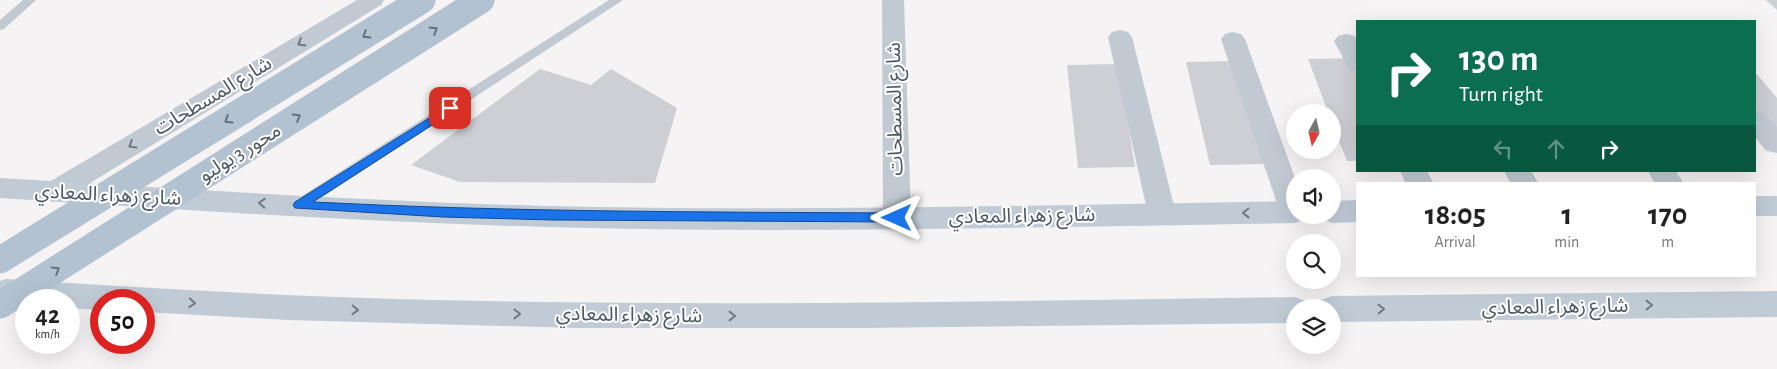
<!DOCTYPE html>
<html lang="en">
<head>
<meta charset="utf-8">
<style>
	:root { --surface:#fff; --page:#f6f6f6; --text:#222; --muted:#767676 }
	body { margin:0; font-family:"Alegreya Sans","Noto Sans Arabic",sans-serif; background:var(--page); color:var(--text); height:100vh; display:flex; flex-direction:column; font-size:19px; white-space:nowrap }
	* { box-sizing:border-box; margin:0 }
	p { font-size:16px; color:var(--muted) }
	.icon { flex:none; width:28px; height:28px; fill:none; stroke:currentColor; stroke-width:2; stroke-linecap:round; stroke-linejoin:round }
	.map { position:relative; flex:1; overflow:hidden }
	.sheet { position:absolute; left:1356px; top:182px; width:400px; height:95px; display:flex; flex-direction:column; background:var(--surface); border-radius:0px; box-shadow:0 5px 20px #0002 }
	.sheet>* { flex:none }
	.hud { position:absolute; left:1356px; top:20px; width:400px; height:152px; border-radius:0px; box-shadow:0 5px 20px #0002; background:#0b6e4f; color:#fff; overflow:hidden }
	.needle { width:32px; rotate:188deg }
	.controls { position:absolute; left:1286px; top:104px; display:grid; gap:10px }
	.controls a { display:grid; place-items:center; width:55px; height:55px; border-radius:50%; background:var(--surface); box-shadow:0 5px 20px #0002; font-size:25px }
	.speed { position:absolute; left:15px; top:289px; display:flex; gap:10px; font-size:25px; font-weight:700; text-align:center }
	.speed>* { display:grid; place-content:center; width:65px; height:65px; border-radius:50%; background:var(--surface); box-shadow:0 5px 20px #0002; line-height:1 }
	.speed small { font-size:12px; font-weight:400 }
	.speed .limit { border:8px solid #d22; background:#fff; color:#111 }
	.pin { position:absolute; display:grid; place-items:center; width:42px; height:42px; color:#fff; margin:-21px; border-radius:10px; box-shadow:0 2px 8px #0006 }
	.me { position:absolute; width:55px; margin:-28px; rotate:270deg; stroke-linejoin:round; filter:drop-shadow(0 0 4px #0008) }
	.turn { display:flex; align-items:center; gap:18px; height:105px; padding:0 20px; font-size:22px }
	.turn .icon { width:65px; height:65px; stroke-width:2.5 }
	.turn b { display:block; font-size:35px; line-height:42px }
	.lanes { display:flex; align-items:center; height:48px; padding:0 20px; background:#0003; justify-content:center; gap:25px; direction:ltr }
	.lanes .off { opacity:.35 }
	.eta { display:flex; justify-content:space-evenly; align-items:center; height:85px; text-align:center }
	.eta b { font-size:30px; font-weight:700; line-height:35px }
	.map>svg:first-child { display:block }
	.building { fill:#cdcfd5 }
	.lines { fill:none; stroke-linecap:round; stroke-linejoin:round }
	.service { fill:#c1cad2; fill-rule:evenodd }
	.minor { fill:#c1cad2; fill-rule:evenodd }
	.secondary { fill:#c1cbd6; fill-rule:evenodd }
	.primary-bridge { stroke:#b3c2d1; stroke-width:27 }
	.oneway { stroke:#64717d }
	.oneway2 { stroke:#6e7983 }
	.oneway3 { stroke:#6e7984 }
	.route { fill:#1a73e8; stroke:#114b97 }
	.labels { text-anchor:middle; dominant-baseline:central; stroke-width:4; stroke-linejoin:round; paint-order:stroke }
	.street-label { font-size:20px; fill:#4a5661; stroke:#fff }
</style>
</head>
<body>
<div class="map">
<svg width="1777" height="369" viewBox="0 0 1777 369">
	<rect width="100%" height="100%" fill="#f5f3f3"/>
	<g class="building">
		<polygon points="1766,0 1777,0 1777,10"/>
		<polygon points="1358,58 1358,161 1347,161 1332,124 1332,112 1328,112 1308,59"/>
		<polygon points="1237,61 1267,164 1210,165 1186,62"/>
		<polygon points="1118,64 1135,167 1078,168 1067,65"/>
		<polygon points="540,69 591,85 611,69 677,108 655,183 460,182 411,165"/>
		<polygon points="1755,72 1777,98 1777,151 1766,151 1755,137"/>
	</g>
	<g class="lines">
		<g class="service">
			<polygon points="23,0 36,0 4,29 0,30 0,20"/>
			<polygon points="609,0 623,0 304,209 299,210 294,209 292,205 294,201"/>
		</g>
		<g class="minor">
			<polygon points="357,0 384,0 381,5 64,199 54,202 44,199 40,192 44,185"/>
			<polygon points="882,0 904,0 911,218 907,226 897,229 887,226 883,218"/>
			<polygon points="1120,30 1128,32 1132,37 1176,214 1172,222 1162,225 1152,222 1148,214 1108,37 1112,32"/>
			<polygon points="1233,32 1241,34 1245,39 1295,178 1295,215 1306,215 1304,219 1294,223 1284,219 1280,212 1221,39 1225,34"/>
			<polygon points="1346,34 1354,36 1358,40 1358,71 1349,69 1334,41 1338,36"/>
			<polygon points="1755,110 1764,113 1777,127 1777,153 1768,151 1755,136"/>
			<polygon points="1400,171 1427,171 1434,184 1406,184"/>
			<polygon points="1504,171 1531,171 1539,184 1511,184"/>
			<polygon points="1648,171 1676,171 1684,184 1655,184"/>
		</g>
		<g class="secondary">
			<path d="M0 178C182 189 364 201 546 206 796 212 1046 205 1295 201V215H1307L1305 219 1295 223C1046 227 796 234 546 227 364 222 182 210 0 198Z"/>
			<rect x="1755" y="196" width="22" height="20"/>
			<polygon points="1358,200 1358,222 1332,223 1322,219 1320,215 1332,215 1332,201"/>
			<path d="M6 279C148 288 290 297 433 300 720 307 1008 301 1295 297L1306 301 1309 308H1295V323L863 328H576L288 320 144 312V300H101V310L69 308V300H26V305L0 301V281Z"/>
			<polygon points="1777,291 1777,317 1332,322 1332,308 1317,308 1321,300 1332,296"/>
		</g>
		<g class="primary-bridge">
			<polyline points="0,260 422,0"/>
			<polyline points="0,305 481,0"/>
		</g>
	</g>
	<defs><path id="oneway-chevron" d="M-2-3.5L2.5 0L-2 3.5" fill="none" stroke-width="1.6" stroke-linecap="round" stroke-linejoin="round" transform="scale(1.25)"/></defs>
	<g class="oneway">
		<use href="#oneway-chevron" transform="translate(434 30) rotate(-32)"/>
		<use href="#oneway-chevron" transform="translate(366 35) rotate(148)"/>
		<use href="#oneway-chevron" transform="translate(297 117) rotate(-32)"/>
		<use href="#oneway-chevron" transform="translate(228 120) rotate(148)"/>
		<use href="#oneway-chevron" transform="translate(56 270) rotate(-32)"/>
	</g>
	<g class="oneway2">
		<use href="#oneway-chevron" transform="translate(301 43) rotate(149)"/>
		<use href="#oneway-chevron" transform="translate(132 145) rotate(149)"/>
	</g>
	<g class="oneway3">
		<use href="#oneway-chevron" transform="translate(262 203) rotate(-177)"/>
		<use href="#oneway-chevron" transform="translate(1246 213) rotate(179)"/>
		<use href="#oneway-chevron" transform="translate(192 303) rotate(4)"/>
		<use href="#oneway-chevron" transform="translate(1649 305) rotate(-1)"/>
		<use href="#oneway-chevron" transform="translate(1381 309) rotate(-1)"/>
		<use href="#oneway-chevron" transform="translate(355 310) rotate(2)"/>
		<use href="#oneway-chevron" transform="translate(517 314) rotate(1)"/>
		<use href="#oneway-chevron" transform="translate(732 316)"/>
	</g>
	<path class="route" d="M450 105 454 106 455 108 454 111 313 202C508 212 702 212 897 213L902 218 897 222 553 220 443 217 295 208 293 205 295 202Z"/>
	<g class="labels">
		<g class="street-label">
			<text transform="translate(213 96) rotate(-31)">شارع المسطحات</text>
			<text transform="translate(895 109) rotate(-91)">شارع المسطحات</text>
			<text transform="translate(240 153) rotate(-32)">محور 3 يوليو</text>
			<text transform="translate(108 195) rotate(3)">شارع زهراء المعادي</text>
			<text transform="translate(1022 216) rotate(-1)">شارع زهراء المعادي</text>
			<text transform="translate(1555 307) rotate(-1)">شارع زهراء المعادي</text>
			<text transform="translate(629 315) rotate(1)">شارع زهراء المعادي</text>
		</g>
	</g>
</svg>
<div class="controls">
<a><svg class="needle" viewBox="-14 -14 28 28"><path d="M0-13l5 13h-10z" fill="#e53935"/><path d="M0 13l5-13h-10z" fill="#767676"/></svg></a>
<a><svg class="icon" aria-label="sound" viewBox="0 0 24 24"><path d="M4 9h4l5-4v14l-5-4H4zM17 9q2 3 0 6"/></svg></a>
<a><svg class="icon" aria-label="search" viewBox="0 0 24 24"><circle cx="10" cy="10" r="6"/><path d="M15 15l6 6"/></svg></a>
<a><svg class="icon" aria-label="layers" viewBox="0 0 24 24"><path d="M12 4l9 5-9 5-9-5zM3 14l9 5 9-5"/></svg></a>
</div>
<div class="speed"><div>42<small>km/h</small></div><div class="limit">50</div></div>
<div class="pin" style="left:450px;top:108px;background:#d93025"><svg class="icon" aria-label="arrive" viewBox="0 0 24 24"><path d="M6 21V4h12l-3 4 3 4H6"/></svg></div>
<svg class="me" style="left:897px;top:218px" viewBox="-20 -20 40 40"><path d="M0-17L14 15 0 8-14 15z" fill="#1a73e8" stroke="#fff" stroke-width="4"/></svg>
<div class="hud">
<div class="turn"><svg class="icon" aria-label="right" viewBox="0 0 24 24"><path d="M7 20v-9h11M14 6l5 5-5 5"/></svg><div><b>130 m</b>Turn right</div></div>
<div class="lanes"><svg class="icon off" aria-label="left" viewBox="0 0 24 24"><path d="M17 20v-9H6M10 6l-5 5 5 5"/></svg><svg class="icon off" aria-label="ahead" viewBox="0 0 24 24"><path d="M12 20V5M6 11l6-6 6 6"/></svg><svg class="icon" aria-label="right" viewBox="0 0 24 24"><path d="M7 20v-9h11M14 6l5 5-5 5"/></svg></div>
</div>
<section class="sheet">
<div class="eta">
<div><b>18:05</b><p>Arrival</p></div>
<div><b>1</b><p>min</p></div>
<div><b>170</b><p>m</p></div>
</div>
</section>
</div>
</body>
</html>
